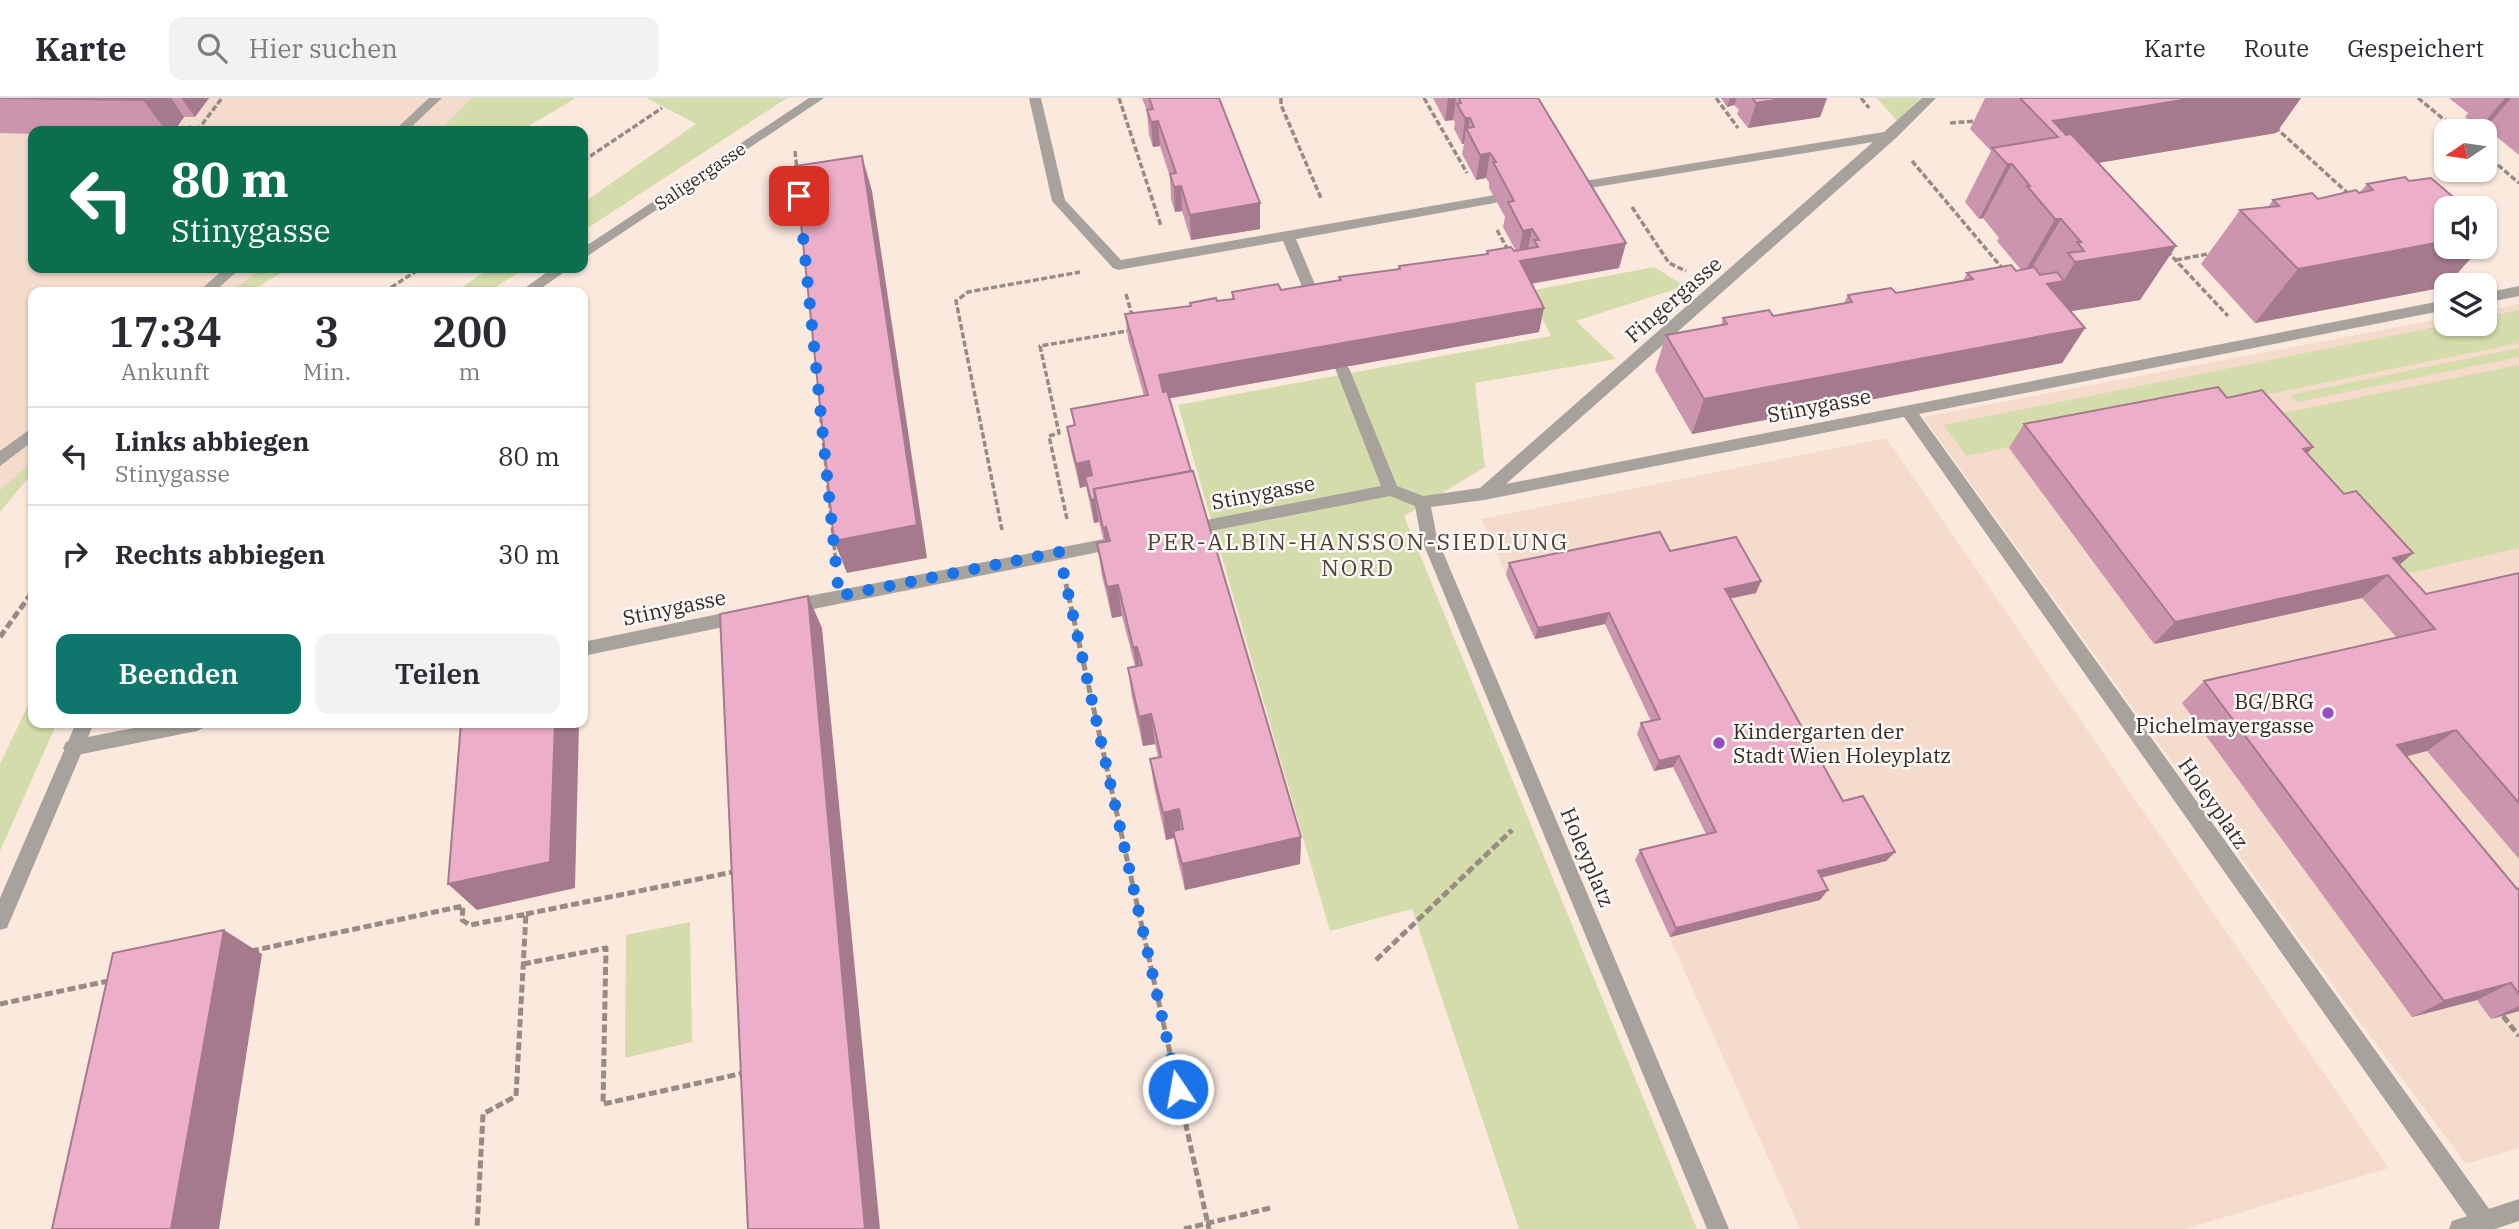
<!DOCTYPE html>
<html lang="de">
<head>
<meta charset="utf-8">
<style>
	:root { --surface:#fff; --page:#f2f2f3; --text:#2b2b33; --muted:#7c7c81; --line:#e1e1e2; --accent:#0f766e }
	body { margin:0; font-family:"IBM Plex Serif",serif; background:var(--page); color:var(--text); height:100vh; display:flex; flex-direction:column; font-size:26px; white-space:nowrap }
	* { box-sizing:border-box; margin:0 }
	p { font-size:23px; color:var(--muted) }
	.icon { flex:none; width:38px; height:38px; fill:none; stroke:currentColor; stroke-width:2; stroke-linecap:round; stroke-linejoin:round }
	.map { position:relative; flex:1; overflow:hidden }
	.sheet { position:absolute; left:28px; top:189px; width:560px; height:441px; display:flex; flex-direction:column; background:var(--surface); border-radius:14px; box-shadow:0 2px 5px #0004 }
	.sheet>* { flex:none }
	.banner { position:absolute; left:28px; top:28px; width:560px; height:147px; border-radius:14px; box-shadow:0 2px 5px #0004; background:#0b6e4f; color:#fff; overflow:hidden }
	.needle { width:46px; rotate:257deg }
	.buttons { position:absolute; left:2434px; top:21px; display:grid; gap:14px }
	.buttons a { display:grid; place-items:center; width:63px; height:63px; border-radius:14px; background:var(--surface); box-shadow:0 2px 5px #0004; font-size:35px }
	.pin { position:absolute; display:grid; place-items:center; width:60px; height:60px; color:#fff; margin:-30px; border-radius:14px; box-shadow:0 4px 10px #0006 }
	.me { position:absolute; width:77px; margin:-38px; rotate:348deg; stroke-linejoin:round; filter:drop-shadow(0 0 5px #0008) }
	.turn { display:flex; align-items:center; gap:24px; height:147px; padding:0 28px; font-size:32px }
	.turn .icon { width:91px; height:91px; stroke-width:2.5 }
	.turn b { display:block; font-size:49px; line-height:60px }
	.eta { display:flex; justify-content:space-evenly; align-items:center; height:119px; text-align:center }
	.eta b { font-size:42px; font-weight:600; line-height:49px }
	.cta { display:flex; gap:14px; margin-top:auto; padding:14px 28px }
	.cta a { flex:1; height:80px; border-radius:14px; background:var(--accent); color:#fff; font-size:28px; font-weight:600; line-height:80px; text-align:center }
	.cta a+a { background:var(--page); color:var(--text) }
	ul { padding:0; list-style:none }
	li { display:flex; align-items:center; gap:21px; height:98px; padding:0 28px; border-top:2px solid var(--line) }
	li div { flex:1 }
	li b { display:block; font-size:26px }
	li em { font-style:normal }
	header { display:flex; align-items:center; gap:42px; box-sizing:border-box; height:98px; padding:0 35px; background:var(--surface); border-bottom:2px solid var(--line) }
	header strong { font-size:33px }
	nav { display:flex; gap:38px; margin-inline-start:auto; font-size:24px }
	.search { width:490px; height:63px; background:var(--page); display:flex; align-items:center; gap:18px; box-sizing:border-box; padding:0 24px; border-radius:14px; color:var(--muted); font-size:26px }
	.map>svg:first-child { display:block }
	.built { fill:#f4dbcc }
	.green { fill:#d4dcab }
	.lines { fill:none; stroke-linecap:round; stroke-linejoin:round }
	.path-far1 { stroke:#988b84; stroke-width:3.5; stroke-dasharray:6 2.5; stroke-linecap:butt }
	.path { stroke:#988b84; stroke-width:5; stroke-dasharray:8 3.5; stroke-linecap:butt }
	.service { fill:#a7a39c; fill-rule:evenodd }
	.minor { fill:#a7a39c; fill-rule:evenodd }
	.wall { fill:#cb96ad }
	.shaded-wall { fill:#a57a8d }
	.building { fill:#ecaec9; stroke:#a57a8d; stroke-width:2 }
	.route { stroke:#1a73e8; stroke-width:12; stroke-dasharray:0 21.6 }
	.poi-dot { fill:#964dbf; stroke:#fdf9f7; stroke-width:2.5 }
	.labels { text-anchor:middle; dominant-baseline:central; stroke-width:5; stroke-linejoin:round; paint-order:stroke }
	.far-street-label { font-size:18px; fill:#322b28; stroke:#fdf9f7 }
	.street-label { font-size:21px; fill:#322b28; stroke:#fdf9f7 }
	.poi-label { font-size:21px; fill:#322b28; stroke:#fdf9f7; text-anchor:end }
	.neighbourhood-label { font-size:23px; letter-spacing:2px; fill:#4f4138; stroke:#fdf9f7 }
</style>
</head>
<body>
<header>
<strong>Karte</strong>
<div class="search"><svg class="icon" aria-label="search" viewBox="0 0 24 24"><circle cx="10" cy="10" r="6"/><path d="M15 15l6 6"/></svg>Hier suchen</div>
<nav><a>Karte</a><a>Route</a><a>Gespeichert</a></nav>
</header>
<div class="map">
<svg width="2519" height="1131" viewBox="0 0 2519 1131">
	<rect width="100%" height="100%" fill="#fbe9de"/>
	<g class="built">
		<polygon points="0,0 472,0 439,33 33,33 33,170 263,170 230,194 33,194 33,363 0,392"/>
		<polygon points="2519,206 2519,1050 2466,1066 2350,911 1923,319 2446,220 2446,226 2485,226 2485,213"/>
		<polygon points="1886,340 2389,1070 2185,1131 1800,1131 1635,762 1709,743 1674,669 1654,673 1645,654 1637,636 1655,631 1605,526 1535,541 1481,421"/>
	</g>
	<g class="green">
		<polygon points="472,0 576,0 520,33 439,33"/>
		<polygon points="647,0 787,0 583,133 583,105 696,26"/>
		<polygon points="1877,0 1921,0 1897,23"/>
		<polygon points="1654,169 1685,188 1576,223 1616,261 1475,285 1485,369 1404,418 1697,1131 1519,1131 1412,811 1330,833 1178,307 1551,238 1529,193"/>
		<polygon points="263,170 290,170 249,194 230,194"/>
		<polygon points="490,170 526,170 488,194 455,194"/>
		<polygon points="2519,212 2519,245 1966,358 1944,327 2451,226 2485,226 2485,219"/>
		<polygon points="2519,250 2519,259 2297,304 2290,297"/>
		<polygon points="2519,267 2519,450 2406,476 2263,319"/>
		<polygon points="33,363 33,374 0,414 0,392"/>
		<polygon points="33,597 33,625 57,625 0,753 0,666"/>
		<polygon points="690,824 692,944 625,960 626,837"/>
	</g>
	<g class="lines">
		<g class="path-far1">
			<polyline points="1119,0 1161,128"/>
			<polyline points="1281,0 1281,7 1321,100"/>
			<polyline points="1424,0 1467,75"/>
			<polyline points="1716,0 1738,30"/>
			<polyline points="1861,0 1869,10"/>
			<polyline points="2418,0 2458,33"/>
			<polyline points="1950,25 1976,23"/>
			<polyline points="2275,29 2351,98"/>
			<polyline points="188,33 191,28"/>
			<polyline points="197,33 222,0"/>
			<polyline points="795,53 797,72"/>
			<polyline points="2485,56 2519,85"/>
			<polyline points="583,63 662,10"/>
			<polyline points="1912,63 2003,171"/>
			<polyline points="1632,109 1669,165 1686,173"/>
			<polyline points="1497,132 1508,152"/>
			<polyline points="2167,153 2228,218"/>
			<polyline points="2176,162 2213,155"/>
			<polyline points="384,194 421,170"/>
			<polyline points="1126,196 1133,221"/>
			<polyline points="820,311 836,466"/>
			<polyline points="1067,421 1049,338 1059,335 1040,248 1133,232"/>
			<polyline points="1002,432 956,203 968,194 1080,174"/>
		</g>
		<g class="path">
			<polyline points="1066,486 1209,1131"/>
			<polyline points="0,539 33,493"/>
			<polyline points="526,816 738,773"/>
			<polyline points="251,853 463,808 462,822 470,827 526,816 516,998 483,1016 477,1131"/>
			<polyline points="1376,862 1512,732"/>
			<polyline points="523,866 606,850 603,1006 744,975"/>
			<polyline points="0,906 113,882"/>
			<polyline points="2503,918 2519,938"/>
			<polyline points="1184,1131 1270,1110"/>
		</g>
		<g class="service">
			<polygon points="429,0 442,0 407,33 394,33"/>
			<polygon points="1029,0 1041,0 1065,102 1121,162 1495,97 1502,101 1495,105 1296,141 1324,208 1317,213 1310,208 1283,143 1118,172 1113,170 1052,103"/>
			<polygon points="1922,0 1936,0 1896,40 1506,386 2446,202 2446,212 1919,316 2492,1115 2495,1123 2492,1131 2476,1131 1904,319 1484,402 1431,409 1437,440 1729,1131 1707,1131 1421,440 1415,408 1390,398 1201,435 1193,429 1201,423 1381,388 1335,270 1342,265 1349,270 1397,388 1423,398 1480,390 1873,44 1571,93 1566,92 1566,86 1884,34"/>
			<polygon points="225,170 241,170 214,194 198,194"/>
			<polygon points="2519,188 2519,198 2485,205 2485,195"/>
			<polygon points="33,329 33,343 0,368 0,353"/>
			<polygon points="1104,441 1110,442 1112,447 1110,452 1104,453 788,516 782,514 779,509 782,504 788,502"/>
			<polygon points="743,511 749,513 752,518 749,523 743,525 583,558 583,544"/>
			<polygon points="160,625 206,625 203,630 197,633 72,658 66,656 63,650 66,644 72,642"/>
		</g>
		<g class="minor">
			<polygon points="809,0 824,0 583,161 583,150"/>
			<polygon points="553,170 570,170 536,194 519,194"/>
			<polygon points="76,625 94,625 7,830 0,832 0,800"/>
			<polygon points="2519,1101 2519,1123 2495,1131 2449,1131 2452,1123"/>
		</g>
	</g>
	<g class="wall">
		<polygon points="0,0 209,0 195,19 184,19 174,33 33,33 33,36 0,35"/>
		<polygon points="1142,0 1219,0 1260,131 1191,142 1182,113 1175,114 1171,101 1170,79 1160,48 1153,49 1149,37 1147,13"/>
		<polygon points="1433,0 1538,0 1626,145 1619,170 1531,186 1539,234 1169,300 1301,739 1300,766 1185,792 1177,759 1174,740 1166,742 1154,689 1150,661 1158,659 1155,646 1143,648 1132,600 1128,570 1135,568 1122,518 1112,520 1102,478 1097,445 1104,444 1099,424 1094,425 1086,388 1080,390 1071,353 1067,329 1074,327 1071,311 1144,298 1128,241 1125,216 1190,208 1190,205 1217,203 1232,201 1232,194 1281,192 1339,182 1339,179 1398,172 1399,168 1486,156 1487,153 1516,153 1503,129 1505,119 1489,90 1489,85 1486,80 1476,82 1462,56 1464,46 1462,46 1454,31 1455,24 1453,22 1445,23"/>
		<polygon points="1721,0 1827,0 1820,19 1748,30 1737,16 1739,12 1734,7 1727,9"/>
		<polygon points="1985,0 2301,0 2276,35 2098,65 2176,148 2140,202 2071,213 2085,230 2062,265 1692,336 1655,272 1666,237 1721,228 1723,220 1773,218 1844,205 1848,197 1896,195 1963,183 1967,175 2021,172 1997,143 1999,140 1983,120 1979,121 1965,104 1991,53 1970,31"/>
		<polygon points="2449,0 2519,0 2519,57 2486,30 2479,31 2465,19 2468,15"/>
		<polygon points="2367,86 2446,149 2481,149 2445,189 2255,225 2201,166 2240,112 2268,109 2273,102 2318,101 2359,95"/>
		<polygon points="2024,326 2313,349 2307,356 2344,396 2413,455 2399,467 2426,496 2519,475 2519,761 2427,653 2406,658 2517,791 2519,790 2519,913 2491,921 2477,902 2412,919 2182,605 2204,583 2397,540 2362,500 2154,546 2009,350"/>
		<polygon points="1670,453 1761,483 1756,495 1730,500 1843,703 1895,754 1886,763 1821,780 1820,802 1670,839 1635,762 1640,752 1706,736 1673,669 1654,673 1637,636 1641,625 1651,623 1605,526 1535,541 1506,477 1509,465"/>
	</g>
	<g class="shaded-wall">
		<polygon points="145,0 171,0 184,19 174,33 166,33 143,2"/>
		<polygon points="181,0 209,0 195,19"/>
		<polygon points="1448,0 1456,0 1453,22 1445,23"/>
		<polygon points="1730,0 1737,0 1734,7 1727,9"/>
		<polygon points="1788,0 1827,0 1820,19 1748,30 1756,5"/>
		<polygon points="2195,0 2301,0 2276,35 2038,75 2058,39 2053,23"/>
		<polygon points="2505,0 2511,0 2486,30 2479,31"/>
		<polygon points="1465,20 1470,20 1468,34 1466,30 1464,46 1462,46"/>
		<polygon points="1158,23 1160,48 1153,49 1151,24"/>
		<polygon points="1490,55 1486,80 1476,82 1480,57"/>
		<polygon points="862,58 872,93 927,460 847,475 834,443"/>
		<polygon points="2007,66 2012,66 1983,120 1979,121"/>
		<polygon points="1181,88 1182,113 1175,114 1174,89"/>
		<polygon points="1260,105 1260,131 1191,142 1190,117"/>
		<polygon points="2055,121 2061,121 2029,175 2024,175"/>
		<polygon points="1532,131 1527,156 1518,158 1523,133"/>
		<polygon points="2494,135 2485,145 2485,136"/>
		<polygon points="2446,143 2446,149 2481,149 2445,189 2255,225 2298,171"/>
		<polygon points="1626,145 1619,170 1515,188 1520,163"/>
		<polygon points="2176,148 2140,202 2042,218 2075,164"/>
		<polygon points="2064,183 2042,218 2047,186"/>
		<polygon points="1544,210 1539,234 1161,302 1159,277"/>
		<polygon points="2085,230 2062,265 1692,336 1704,301"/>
		<polygon points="583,270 588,279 583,489"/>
		<polygon points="2313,349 2291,373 2303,351"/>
		<polygon points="1089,363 1092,387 1085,379 1086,388 1080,390 1076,366"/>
		<polygon points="1095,401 1099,424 1094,425 1091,402"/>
		<polygon points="1106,429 1111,462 1108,462 1103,430"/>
		<polygon points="2413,455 2362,500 2154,546 2175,524 2393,460"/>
		<polygon points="1761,483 1756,495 1719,503 1725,491"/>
		<polygon points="1118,487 1122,518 1112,520 1107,489"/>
		<polygon points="808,498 822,530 880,1131 865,1131"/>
		<polygon points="1609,515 1605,526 1535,541 1538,530"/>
		<polygon points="1133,549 1137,549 1141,579 1138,580"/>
		<polygon points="1151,616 1155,646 1143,648 1139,619"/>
		<polygon points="555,625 579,625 575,790 477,812 448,786"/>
		<polygon points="2456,632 2427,653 2369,668 2397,647"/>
		<polygon points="1679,658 1673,669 1654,673 1659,663"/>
		<polygon points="1179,711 1181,738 1173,733 1174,740 1166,742 1163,715"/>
		<polygon points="1301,739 1300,766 1185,792 1182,766"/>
		<polygon points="1895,754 1886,763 1810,782 1818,773"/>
		<polygon points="1828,792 1820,802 1670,839 1676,830"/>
		<polygon points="224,832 262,856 219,1131 171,1131"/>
		<polygon points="2511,885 2477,902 2412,919 2444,903"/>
		<polygon points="2519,908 2519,913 2491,921"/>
	</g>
	<g class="building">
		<polygon points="1,0 145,0 143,2"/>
		<polygon points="1149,0 1219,0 1260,105 1190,117 1181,88 1174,89 1170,76 1176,75 1158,23 1151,24 1147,12 1153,11"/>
		<polygon points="1459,0 1538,0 1626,145 1520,163 1544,210 1159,277 1163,294 1167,293 1191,373 1094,391 1095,401 1091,402 1085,379 1092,377 1089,363 1076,366 1067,329 1075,327 1071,311 1148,297 1125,216 1191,208 1190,205 1216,200 1217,203 1234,201 1232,194 1278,186 1281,192 1341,182 1339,179 1400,171 1399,168 1488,156 1487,153 1511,149 1514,153 1538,149 1534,142 1539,142 1532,131 1523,133 1508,104 1514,103 1493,64 1496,64 1490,55 1480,57 1466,30 1474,29 1470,20 1465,20 1457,6 1461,5"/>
		<polygon points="1752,0 1788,0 1756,5"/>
		<polygon points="2020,0 2195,0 2053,23 2066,37 2071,36 2176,148 2075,164 2068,155 2084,153 2077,144 2081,144 2061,121 2055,121 2027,88 2030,88 2012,66 2007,66 1992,50 2058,39"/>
		<polygon points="862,58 917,427 834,443 795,68"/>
		<polygon points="2405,79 2409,83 2431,80 2466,110 2446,110 2446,143 2298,171 2240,112 2279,108 2273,102 2312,95 2318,101 2356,92 2359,95 2373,92 2367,86"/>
		<polygon points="2485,127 2494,135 2485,136"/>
		<polygon points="2011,167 2016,173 2034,169 2040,177 2057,174 2064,183 2047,186 2085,230 1704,301 1666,237 1727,226 1723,220 1769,212 1773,218 1852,204 1848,197 1891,190 1896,195 1973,181 1967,175"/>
		<polygon points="2218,289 2227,300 2262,292 2313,349 2303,351 2344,396 2356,393 2413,455 2393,460 2426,496 2519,475 2519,705 2456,632 2397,647 2517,791 2519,790 2519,896 2511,885 2444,903 2204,583 2435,531 2388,477 2175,524 2024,326"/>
		<polygon points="1193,373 1301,739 1182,766 1173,733 1183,731 1179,711 1163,715 1150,661 1161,659 1156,636 1151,616 1139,619 1128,570 1142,567 1137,549 1133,549 1118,487 1107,489 1097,445 1110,443 1106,429 1103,430 1094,391"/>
		<polygon points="1660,434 1670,453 1736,439 1761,483 1725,491 1843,703 1863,698 1895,754 1818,773 1828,792 1676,830 1640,752 1716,734 1679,658 1659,663 1641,625 1660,621 1609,515 1538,530 1509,465"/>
		<polygon points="808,498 865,1131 748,1131 720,516"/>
		<polygon points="461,625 555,625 550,764 448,786"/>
		<polygon points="224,832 171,1131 52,1131 113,855"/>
	</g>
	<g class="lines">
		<polyline class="route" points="799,98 839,498 1059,454 1178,991"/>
	</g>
	<g class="poi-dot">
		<circle cx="2328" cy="615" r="7"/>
		<circle cx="1719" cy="645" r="7"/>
	</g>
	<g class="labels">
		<g class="far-street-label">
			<text transform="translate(700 78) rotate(-34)">Saligergasse</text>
		</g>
		<g class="street-label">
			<text transform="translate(1673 201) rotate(-41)">Fingergasse</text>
			<text transform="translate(1819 307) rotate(-11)">Stinygasse</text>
			<text transform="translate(1263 394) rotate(-11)">Stinygasse</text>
			<text transform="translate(674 509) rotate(-12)">Stinygasse</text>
			<text transform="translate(2214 705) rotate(55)">Holeyplatz</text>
			<text transform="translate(1588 759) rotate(67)">Holeyplatz</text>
		</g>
		<g class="poi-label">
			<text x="2314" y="603">BG/BRG<tspan x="2314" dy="24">Pichelmayergasse</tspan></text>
			<text x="1733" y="633" text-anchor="start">Kindergarten der<tspan x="1733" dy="24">Stadt Wien Holeyplatz</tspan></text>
		</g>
		<g class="neighbourhood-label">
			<text x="1358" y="443">PER-ALBIN-HANSSON-SIEDLUNG<tspan x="1358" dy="26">NORD</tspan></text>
		</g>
	</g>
</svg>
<div class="buttons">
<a><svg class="needle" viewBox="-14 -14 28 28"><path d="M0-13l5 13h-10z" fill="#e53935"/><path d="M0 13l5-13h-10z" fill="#7c7c81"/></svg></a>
<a><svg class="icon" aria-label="sound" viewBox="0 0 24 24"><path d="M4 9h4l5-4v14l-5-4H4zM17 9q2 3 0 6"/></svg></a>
<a><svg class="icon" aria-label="layers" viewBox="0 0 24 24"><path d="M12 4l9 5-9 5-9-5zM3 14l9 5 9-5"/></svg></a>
</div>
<div class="pin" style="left:799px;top:98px;background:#d93025"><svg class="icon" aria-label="arrive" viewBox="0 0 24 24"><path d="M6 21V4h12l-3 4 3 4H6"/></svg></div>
<svg class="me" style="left:1178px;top:991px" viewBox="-20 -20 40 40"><circle r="17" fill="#1a73e8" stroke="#fff" stroke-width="3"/><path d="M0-11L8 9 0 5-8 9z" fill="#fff"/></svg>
<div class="banner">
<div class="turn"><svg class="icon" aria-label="left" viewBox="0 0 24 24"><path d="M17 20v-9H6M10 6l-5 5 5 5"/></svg><div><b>80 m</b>Stinygasse</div></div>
</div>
<section class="sheet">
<div class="eta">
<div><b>17:34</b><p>Ankunft</p></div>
<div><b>3</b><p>Min.</p></div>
<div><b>200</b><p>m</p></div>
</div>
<ul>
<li><svg class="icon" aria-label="left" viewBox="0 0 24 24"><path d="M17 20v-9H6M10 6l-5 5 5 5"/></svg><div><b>Links abbiegen</b><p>Stinygasse</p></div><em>80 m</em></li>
<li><svg class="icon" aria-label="right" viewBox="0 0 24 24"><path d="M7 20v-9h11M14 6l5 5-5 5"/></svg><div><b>Rechts abbiegen</b></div><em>30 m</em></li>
</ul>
<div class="cta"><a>Beenden</a><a>Teilen</a></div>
</section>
</div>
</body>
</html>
